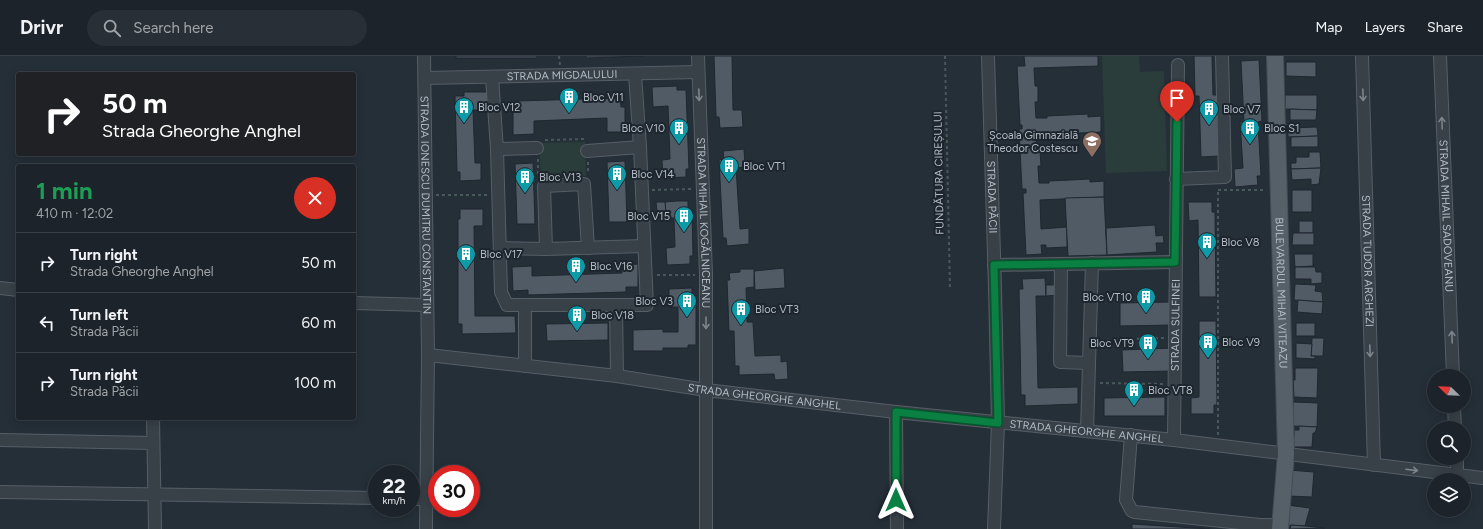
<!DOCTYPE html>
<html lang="en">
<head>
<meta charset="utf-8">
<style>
	:root { --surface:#1c232a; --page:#292f36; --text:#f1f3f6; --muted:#a0a4a8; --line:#3a4047 }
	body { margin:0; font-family:Figtree,sans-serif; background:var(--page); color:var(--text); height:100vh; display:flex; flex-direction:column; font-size:15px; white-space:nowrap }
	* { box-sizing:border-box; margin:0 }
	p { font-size:13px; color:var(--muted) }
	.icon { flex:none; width:22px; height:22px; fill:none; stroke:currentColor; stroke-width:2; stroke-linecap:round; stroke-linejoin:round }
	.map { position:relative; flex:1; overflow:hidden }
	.side { position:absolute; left:16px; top:108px; width:340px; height:256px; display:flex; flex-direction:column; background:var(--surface); border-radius:4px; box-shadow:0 2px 10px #0003,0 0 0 1px var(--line) }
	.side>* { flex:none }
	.guide { position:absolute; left:16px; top:16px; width:340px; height:84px; border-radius:4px; box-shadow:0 2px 10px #0003,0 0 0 1px var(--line); background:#202124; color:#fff; overflow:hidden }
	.needle { width:26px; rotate:293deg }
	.buttons { position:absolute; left:1427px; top:313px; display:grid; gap:8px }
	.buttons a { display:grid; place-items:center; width:44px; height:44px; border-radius:50%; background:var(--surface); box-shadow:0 2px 10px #0003,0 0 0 1px var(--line); font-size:20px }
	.speed { position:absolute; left:368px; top:409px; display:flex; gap:8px; font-size:20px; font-weight:700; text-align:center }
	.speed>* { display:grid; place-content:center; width:52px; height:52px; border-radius:50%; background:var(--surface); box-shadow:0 2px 10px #0003,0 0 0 1px var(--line); line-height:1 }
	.speed small { font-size:10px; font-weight:400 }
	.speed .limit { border:6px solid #d22; background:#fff; color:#111 }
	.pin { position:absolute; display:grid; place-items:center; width:34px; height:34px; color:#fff; margin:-41px -17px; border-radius:50% 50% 50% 0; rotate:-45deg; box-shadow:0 0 4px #0007 }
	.pin .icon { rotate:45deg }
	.me { position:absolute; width:44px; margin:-22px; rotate:0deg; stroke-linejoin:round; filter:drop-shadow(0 0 3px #0008) }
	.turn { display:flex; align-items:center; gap:14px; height:84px; padding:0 20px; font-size:18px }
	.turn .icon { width:52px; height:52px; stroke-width:2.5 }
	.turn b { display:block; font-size:28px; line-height:34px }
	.round { display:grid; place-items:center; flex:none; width:42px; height:42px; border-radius:21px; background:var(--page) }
	.head { display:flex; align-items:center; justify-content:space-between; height:68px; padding:0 20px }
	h1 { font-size:24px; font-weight:700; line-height:30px; color:#1e9e55 }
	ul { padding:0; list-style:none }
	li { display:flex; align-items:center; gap:12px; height:60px; padding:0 20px; border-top:1px solid var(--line) }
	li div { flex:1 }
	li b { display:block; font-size:15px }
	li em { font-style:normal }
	header { display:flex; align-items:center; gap:24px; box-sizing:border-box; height:56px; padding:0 20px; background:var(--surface); border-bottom:1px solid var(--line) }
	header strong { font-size:19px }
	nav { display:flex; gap:22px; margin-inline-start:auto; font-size:14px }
	.search { width:280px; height:36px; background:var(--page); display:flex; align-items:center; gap:10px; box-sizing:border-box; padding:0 14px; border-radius:22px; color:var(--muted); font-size:15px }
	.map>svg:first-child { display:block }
	.green { fill:#2a3d3b }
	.building { fill:#505b66; stroke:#1f272f }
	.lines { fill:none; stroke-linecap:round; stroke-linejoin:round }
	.minor-casing { stroke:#565e66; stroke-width:14 }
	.major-casing { stroke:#444c54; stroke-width:18 }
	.path { stroke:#48595a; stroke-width:2; stroke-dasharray:3 3; stroke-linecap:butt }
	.minor { stroke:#384048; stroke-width:12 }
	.major { stroke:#566068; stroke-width:16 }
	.oneway { stroke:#7c848c }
	.route-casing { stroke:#07532c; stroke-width:10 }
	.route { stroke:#0b8043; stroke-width:7 }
	.labels { text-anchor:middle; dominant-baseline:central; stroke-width:4; stroke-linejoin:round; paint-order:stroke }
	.street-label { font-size:11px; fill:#b3bbc4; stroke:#1d252d }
	.poi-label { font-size:11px; fill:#b3bbc4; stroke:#1d252d; text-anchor:start }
</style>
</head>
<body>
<header>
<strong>Drivr</strong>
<div class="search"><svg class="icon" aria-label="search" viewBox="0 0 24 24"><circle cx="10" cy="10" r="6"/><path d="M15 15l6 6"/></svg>Search here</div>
<nav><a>Map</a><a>Layers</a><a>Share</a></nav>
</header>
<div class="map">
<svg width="1483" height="473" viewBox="0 0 1483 473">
	<rect width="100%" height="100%" fill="#252f38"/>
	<g class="green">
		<polygon points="1102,0 1139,0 1140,16 1164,15 1167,115 1106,117"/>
		<polygon points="585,86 586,120 541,122 539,87"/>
	</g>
	<g class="building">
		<rect x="456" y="0" width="81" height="2"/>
		<polygon points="586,0 644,0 586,2"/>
		<polygon points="714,0 732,0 733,54 742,54 743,71 720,72 719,61 716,61"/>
		<polygon points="1024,0 1098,0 1098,10 1034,12 1035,30 1038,30 1038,46 1035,46 1036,62 1047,62 1047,60 1088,58 1088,61 1101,60 1101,76 1036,79 1037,96 1040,95 1041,110 1038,110 1039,127 1049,127 1049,125 1090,123 1090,126 1104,125 1104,141 1040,144 1041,173 1067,171 1067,191 1046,192 1046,189 1041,189 1042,198 1026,199 1023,137 1026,137 1026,133 1022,133 1019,73 1022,73 1022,69 1020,69 1017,10 1025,10"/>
		<polygon points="1194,0 1212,0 1213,39 1217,39 1219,100 1201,101 1199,40 1195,40"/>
		<polygon points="1259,4 1262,65 1258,66 1261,120 1257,120 1258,129 1235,131 1234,113 1243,112 1240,66 1244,66 1241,5"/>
		<polygon points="1286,6 1316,6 1316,21 1286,20"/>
		<polygon points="677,30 677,34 686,34 689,113 686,113 686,121 663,122 662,104 670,103 668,50 653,51 652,31"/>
		<polygon points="464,36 488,36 489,54 473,54 475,107 481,107 481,124 460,125 460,116 457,116 455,40 464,40"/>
		<polygon points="1285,39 1317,39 1317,54 1285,53"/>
		<polygon points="620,42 621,51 625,51 625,76 607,76 607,62 534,65 534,78 513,79 513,54 517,54 517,45"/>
		<polygon points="1290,53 1317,54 1316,64 1290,64"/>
		<polygon points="1317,71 1318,80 1288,81 1288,72"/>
		<polygon points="1318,80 1318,91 1291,91 1291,81"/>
		<polygon points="744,93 745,111 736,112 740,173 749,172 749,188 727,190 726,182 723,182 719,104 724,103 723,95"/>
		<polygon points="1309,96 1320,96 1321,112 1291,113 1291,107 1296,107 1296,101 1309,101"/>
		<polygon points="625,105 627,166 609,166 607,106"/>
		<polygon points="533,107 535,168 517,168 515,108"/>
		<polygon points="1321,112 1319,128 1311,129 1311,123 1292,124 1291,113"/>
		<rect x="1292" y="134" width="20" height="22"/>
		<polygon points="1104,141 1107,199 1068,200 1065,142"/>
		<polygon points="677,145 688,145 688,153 692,153 693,200 690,200 690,208 667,209 666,192 675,191 674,162 666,162 665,146"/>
		<polygon points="656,146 665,146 666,157 657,157"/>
		<polygon points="1188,146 1212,146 1212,156 1215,156 1216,241 1199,241 1198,164 1189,165"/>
		<polygon points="460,153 483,153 483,170 474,170 475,260 515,260 516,277 462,278 462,268 458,268 458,163 460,163"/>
		<rect x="1299" y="165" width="14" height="12"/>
		<polygon points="1155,169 1156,180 1163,179 1164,187 1156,187 1157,196 1107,199 1106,172"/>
		<polygon points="1293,177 1314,177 1314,189 1292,189"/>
		<polygon points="1294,198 1313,198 1313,210 1295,211"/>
		<polygon points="638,208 638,231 626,231 626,236 528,239 528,234 513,235 512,211 532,210 532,220 622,217 622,209"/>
		<polygon points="1295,211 1315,211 1316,216 1322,216 1322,227 1311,228 1311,223 1295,223"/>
		<polygon points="784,212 785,232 755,234 754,215"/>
		<polygon points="740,213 754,213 754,231 746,232 747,266 753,266 755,300 781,299 781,306 787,305 788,323 775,324 774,318 739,319 739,310 735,310 734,275 729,275 727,224 730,224 729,217 740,216"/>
		<polygon points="1045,222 1046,240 1036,240 1038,332 1078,331 1078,348 1025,350 1025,339 1021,339 1019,233 1023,233 1022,223"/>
		<polygon points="1295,228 1316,229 1315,235 1322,236 1323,246 1294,244"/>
		<polygon points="1046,229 1059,229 1059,239 1046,240"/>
		<polygon points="692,232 692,241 696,241 696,289 688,289 688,292 663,292 663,295 633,295 633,274 663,273 663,276 678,276 678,251 669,251 669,233"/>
		<polygon points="1298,244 1323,246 1322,258 1297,256"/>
		<polygon points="1172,246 1173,269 1120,270 1120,247"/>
		<polygon points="1199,265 1216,265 1217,349 1214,349 1214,358 1191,358 1191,342 1199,341"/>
		<polygon points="608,267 608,284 547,285 546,268"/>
		<rect x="1296" y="267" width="19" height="13"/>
		<polygon points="1312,282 1324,282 1323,300 1311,300"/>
		<polygon points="1296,287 1312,288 1311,300 1315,300 1315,303 1296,302"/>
		<polygon points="1173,292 1174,315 1123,316 1122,294"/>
		<polygon points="1295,312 1318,312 1317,342 1294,341 1293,324 1295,324"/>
		<polygon points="1165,341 1165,360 1104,360 1104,342"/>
		<polygon points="1293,346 1318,347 1317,371 1292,370"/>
		<polygon points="1299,370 1317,371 1315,377 1313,377 1312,391 1291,391 1291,380 1294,380 1294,374 1299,374"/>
		<polygon points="1289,414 1314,416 1312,441 1287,440"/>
		<polygon points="1287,449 1310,452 1305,470 1285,469"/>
		<polygon points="1132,468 1210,473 1132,473"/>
		<polygon points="1291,469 1305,470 1325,472 1290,473"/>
	</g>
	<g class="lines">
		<g class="minor-casing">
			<g id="minor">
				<path id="s1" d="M424 0 428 299 426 473"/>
				<path id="s2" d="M698 0 706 218V473"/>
				<path id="s3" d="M988 0 995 232 998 367 994 473"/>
				<path id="s4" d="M1362 0 1374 409"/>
				<path id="s5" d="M1440 0 1453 320"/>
				<polyline points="492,21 497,93 501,236 507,249 616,249"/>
				<path id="s6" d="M425 22 698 16"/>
				<polyline points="497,93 537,92"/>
				<polyline points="587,95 640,91"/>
				<polyline points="1176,123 1225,121 1222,0"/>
				<polyline points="500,192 546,193 644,190"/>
				<polyline points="546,193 544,130 584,128 588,192"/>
				<polyline points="1061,208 1060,306 1089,307"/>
				<polyline points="994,209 1175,206"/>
				<polyline points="0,232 18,234"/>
				<polyline points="354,247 426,249"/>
				<polyline points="525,249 525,310"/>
				<path id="s7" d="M428 299 617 320 706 334 896 356 1174 384 1483 422"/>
				<polyline points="617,320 616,249 647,249 640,91 635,18"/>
				<polyline points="1454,350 1455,372"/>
				<polyline points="896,356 897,473"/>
				<polyline points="153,362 155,473"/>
				<polyline points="1087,375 1092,207"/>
				<polyline points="1131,379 1126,444 1132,455 1135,456 1260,469 1280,469"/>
				<polyline points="0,384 153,387"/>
				<path id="s8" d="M1174 384 1178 9"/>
				<polyline points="1457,402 1457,420"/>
				<polyline points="0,436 377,442"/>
				<polyline points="411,443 426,443"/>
			</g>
		</g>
		<g class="major-casing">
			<g id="major">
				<path id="s9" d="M1275 0 1286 398 1280 473"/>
			</g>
		</g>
		<g class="path">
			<polyline points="559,0 560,9"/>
			<polyline points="945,0 950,233"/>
			<polyline points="545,84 586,83"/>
			<polyline points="538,103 538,121"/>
			<polyline points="588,106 588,118"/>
			<polyline points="652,134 692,133"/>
			<polyline points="1218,134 1265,134"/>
			<polyline points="436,139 488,139"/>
			<polyline points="657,219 695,219"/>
			<polyline points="1101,284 1164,282"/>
			<polyline points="1100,327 1163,328"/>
			<polyline points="1218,379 1218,134"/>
		</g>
		<use href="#minor" class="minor"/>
		<use href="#major" class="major"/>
	</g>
	<defs><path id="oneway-shaft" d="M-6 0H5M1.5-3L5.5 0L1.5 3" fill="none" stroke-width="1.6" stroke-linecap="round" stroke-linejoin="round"/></defs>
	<g class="oneway">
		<use href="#oneway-shaft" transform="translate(699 39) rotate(88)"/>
		<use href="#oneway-shaft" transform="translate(1363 39) rotate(88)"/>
		<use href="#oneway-shaft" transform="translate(1442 67) rotate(-92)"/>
		<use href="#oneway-shaft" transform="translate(706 267) rotate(90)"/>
		<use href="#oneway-shaft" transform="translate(1452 281) rotate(-92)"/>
		<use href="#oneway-shaft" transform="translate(1370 295) rotate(88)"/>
		<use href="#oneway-shaft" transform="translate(1412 414) rotate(7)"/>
	</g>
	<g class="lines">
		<g class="route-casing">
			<polyline id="route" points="896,444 896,356 998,367 994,209 1175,206 1177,66"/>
		</g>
		<use href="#route" class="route"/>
	</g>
	<defs>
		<g id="building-pin" transform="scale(1)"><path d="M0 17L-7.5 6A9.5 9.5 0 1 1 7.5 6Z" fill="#0f9aa8" stroke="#1d252d"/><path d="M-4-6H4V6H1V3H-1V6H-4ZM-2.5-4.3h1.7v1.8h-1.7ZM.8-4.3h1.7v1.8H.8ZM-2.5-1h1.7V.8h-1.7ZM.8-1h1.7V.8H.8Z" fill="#fff"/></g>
		<g id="school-pin" transform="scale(1)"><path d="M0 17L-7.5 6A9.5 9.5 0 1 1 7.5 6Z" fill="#8d6e63" stroke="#1d252d"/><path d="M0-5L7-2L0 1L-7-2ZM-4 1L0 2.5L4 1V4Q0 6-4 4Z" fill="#fff"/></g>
	</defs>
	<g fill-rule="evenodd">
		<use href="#building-pin" x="569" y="41"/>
		<use href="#building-pin" x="464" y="51"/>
		<use href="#building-pin" x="1209" y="53"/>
		<use href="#building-pin" x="679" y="72"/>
		<use href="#building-pin" x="1250" y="72"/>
		<use href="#school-pin" x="1092" y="85"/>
		<use href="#building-pin" x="729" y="110"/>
		<use href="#building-pin" x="617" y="118"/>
		<use href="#building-pin" x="525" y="121"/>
		<use href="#building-pin" x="684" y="160"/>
		<use href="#building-pin" x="1207" y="186"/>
		<use href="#building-pin" x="466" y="198"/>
		<use href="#building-pin" x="576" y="210"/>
		<use href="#building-pin" x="1146" y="241"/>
		<use href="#building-pin" x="687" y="245"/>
		<use href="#building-pin" x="741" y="253"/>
		<use href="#building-pin" x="577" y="259"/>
		<use href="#building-pin" x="1208" y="286"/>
		<use href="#building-pin" x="1148" y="287"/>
		<use href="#building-pin" x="1134" y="334"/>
	</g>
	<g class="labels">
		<g class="street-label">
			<text stroke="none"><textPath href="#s6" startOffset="137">STRADA MIGDALULUI</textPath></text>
			<text transform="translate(939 117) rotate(-91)">FUNDĂTURA CIREȘULUI</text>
			<text stroke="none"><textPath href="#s3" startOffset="141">STRADA PĂCII</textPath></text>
			<text stroke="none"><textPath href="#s1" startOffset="149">STRADA IONESCU DUMITRU CONSTANTIN</textPath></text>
			<text stroke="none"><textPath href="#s5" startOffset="160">STRADA MIHAIL SADOVEANU</textPath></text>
			<text stroke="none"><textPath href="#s2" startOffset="167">STRADA MIHAIL KOGĂLNICEANU</textPath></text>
			<text stroke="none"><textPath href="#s4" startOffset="205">STRADA TUDOR ARGHEZI</textPath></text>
			<text stroke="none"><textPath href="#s9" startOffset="237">BULEVARDUL MIHAI VITEAZU</textPath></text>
			<text stroke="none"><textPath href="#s8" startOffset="115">STRADA SULFINEI</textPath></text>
			<text stroke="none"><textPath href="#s7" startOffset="339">STRADA GHEORGHE ANGHEL</textPath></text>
			<text stroke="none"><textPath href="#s7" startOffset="663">STRADA GHEORGHE ANGHEL</textPath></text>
		</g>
		<g class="poi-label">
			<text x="583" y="41">Bloc V11</text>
			<text x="478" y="51">Bloc V12</text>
			<text x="1223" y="53">Bloc V7</text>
			<text x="665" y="72" text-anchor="end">Bloc V10</text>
			<text x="1264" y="72">Bloc S1</text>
			<text x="1078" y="79" text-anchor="end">Școala Gimnazială<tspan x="1078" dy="13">Theodor Costescu</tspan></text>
			<text x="743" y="110">Bloc VT1</text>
			<text x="631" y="118">Bloc V14</text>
			<text x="539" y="121">Bloc V13</text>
			<text x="670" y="160" text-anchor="end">Bloc V15</text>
			<text x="1221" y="186">Bloc V8</text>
			<text x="480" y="198">Bloc V17</text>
			<text x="590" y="210">Bloc V16</text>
			<text x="1132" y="241" text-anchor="end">Bloc VT10</text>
			<text x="673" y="245" text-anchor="end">Bloc V3</text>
			<text x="755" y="253">Bloc VT3</text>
			<text x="591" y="259">Bloc V18</text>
			<text x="1222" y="286">Bloc V9</text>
			<text x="1134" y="287" text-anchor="end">Bloc VT9</text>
			<text x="1148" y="334">Bloc VT8</text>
		</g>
	</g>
</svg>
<div class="buttons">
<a><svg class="needle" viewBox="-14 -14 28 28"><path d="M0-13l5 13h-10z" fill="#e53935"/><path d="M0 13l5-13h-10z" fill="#a0a4a8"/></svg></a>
<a><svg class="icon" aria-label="search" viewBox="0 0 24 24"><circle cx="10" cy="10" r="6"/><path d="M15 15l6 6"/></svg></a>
<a><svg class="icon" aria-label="layers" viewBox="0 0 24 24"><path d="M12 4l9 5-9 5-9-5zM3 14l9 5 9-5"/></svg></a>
</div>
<div class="speed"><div>22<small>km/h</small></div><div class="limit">30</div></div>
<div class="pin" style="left:1177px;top:66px;background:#d93025"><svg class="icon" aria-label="arrive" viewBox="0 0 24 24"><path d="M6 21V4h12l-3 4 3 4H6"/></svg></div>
<svg class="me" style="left:896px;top:444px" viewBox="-20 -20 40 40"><path d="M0-17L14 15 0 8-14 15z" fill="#0b8043" stroke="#fff" stroke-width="4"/></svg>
<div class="guide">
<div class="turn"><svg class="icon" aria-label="right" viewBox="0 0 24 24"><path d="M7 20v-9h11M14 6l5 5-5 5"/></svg><div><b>50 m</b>Strada Gheorghe Anghel</div></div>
</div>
<section class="side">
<div class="head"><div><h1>1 min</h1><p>410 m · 12:02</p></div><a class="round" style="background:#d93025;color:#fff"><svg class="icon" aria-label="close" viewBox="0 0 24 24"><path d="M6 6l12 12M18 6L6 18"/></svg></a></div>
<ul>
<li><svg class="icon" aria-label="right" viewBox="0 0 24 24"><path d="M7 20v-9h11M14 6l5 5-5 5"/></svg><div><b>Turn right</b><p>Strada Gheorghe Anghel</p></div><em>50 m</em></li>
<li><svg class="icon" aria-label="left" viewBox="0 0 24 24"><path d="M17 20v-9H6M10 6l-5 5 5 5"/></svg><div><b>Turn left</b><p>Strada Păcii</p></div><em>60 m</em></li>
<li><svg class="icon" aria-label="right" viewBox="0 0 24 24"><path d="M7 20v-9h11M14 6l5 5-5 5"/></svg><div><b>Turn right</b><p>Strada Păcii</p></div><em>100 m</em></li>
</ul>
</section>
</div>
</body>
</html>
